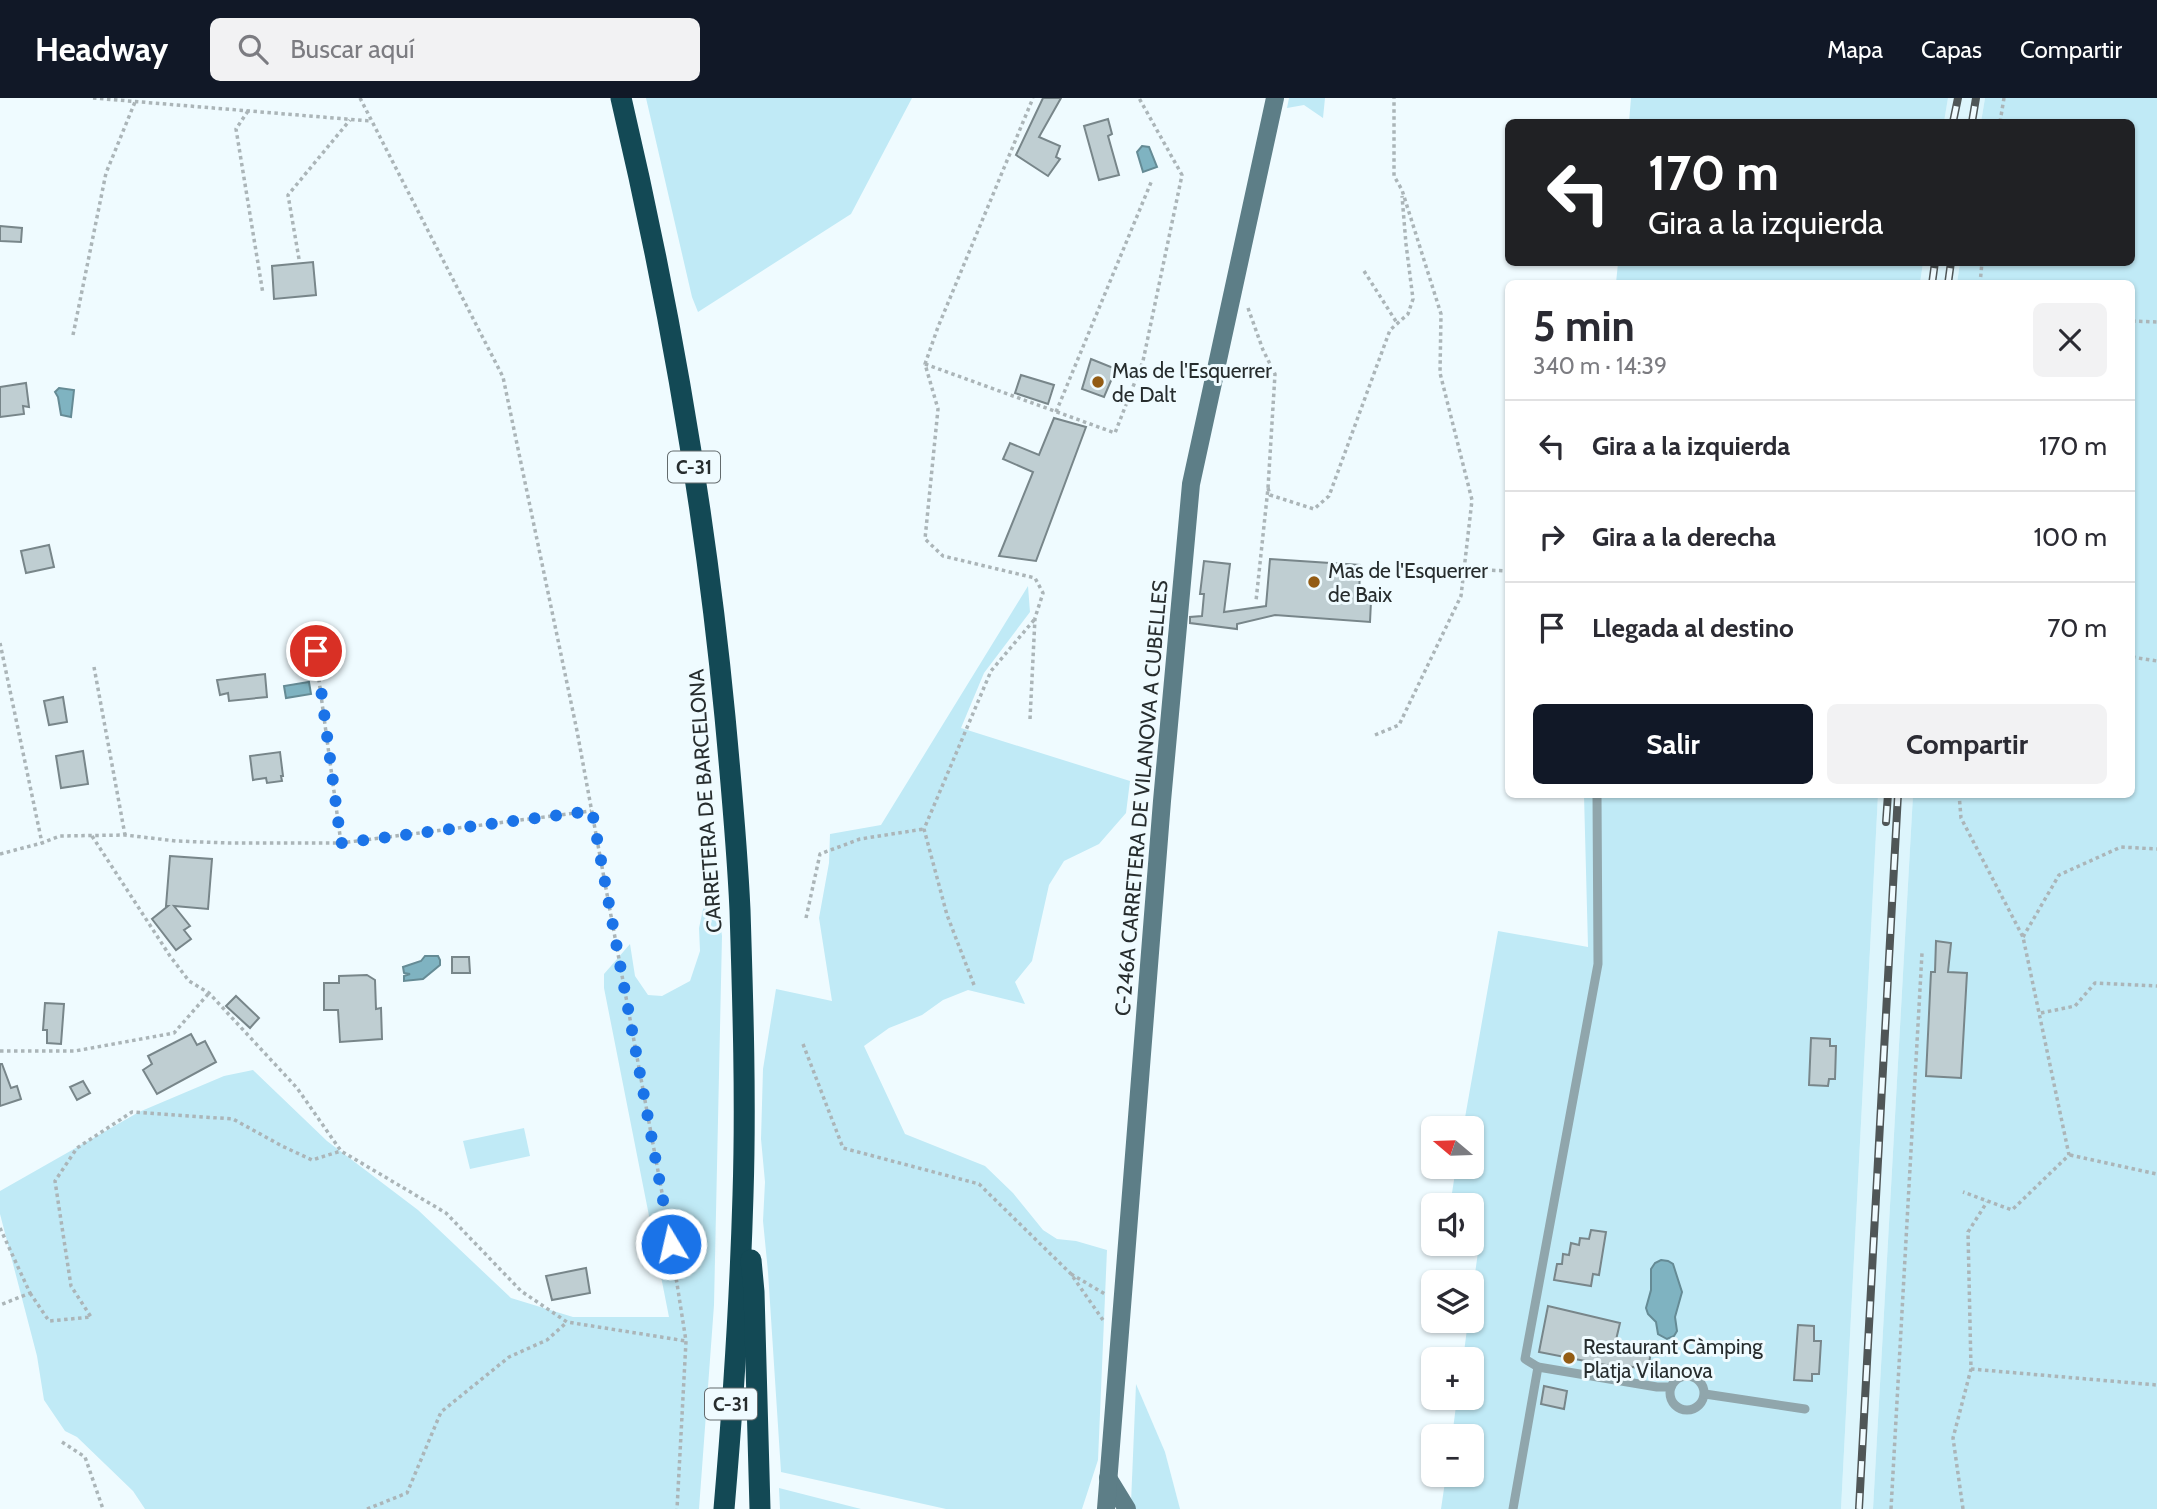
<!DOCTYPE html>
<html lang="es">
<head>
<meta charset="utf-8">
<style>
	:root { --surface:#fff; --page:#f2f2f3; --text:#2b2b33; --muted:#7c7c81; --line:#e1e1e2; --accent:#111827 }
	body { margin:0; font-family:Cabin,sans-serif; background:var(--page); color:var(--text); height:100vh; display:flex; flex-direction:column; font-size:26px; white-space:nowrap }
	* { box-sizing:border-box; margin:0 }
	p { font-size:23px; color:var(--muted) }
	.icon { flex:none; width:38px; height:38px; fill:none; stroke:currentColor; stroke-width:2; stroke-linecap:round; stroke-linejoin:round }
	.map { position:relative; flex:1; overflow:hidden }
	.details { position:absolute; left:1505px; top:182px; width:630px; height:518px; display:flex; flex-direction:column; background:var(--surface); border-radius:10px; box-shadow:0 2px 5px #0004 }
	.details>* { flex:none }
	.hud { position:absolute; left:1505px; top:21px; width:630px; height:147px; border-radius:10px; box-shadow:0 2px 5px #0004; background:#202124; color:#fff; overflow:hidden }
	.needle { width:46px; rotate:289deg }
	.controls { position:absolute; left:1421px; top:1018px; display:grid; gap:14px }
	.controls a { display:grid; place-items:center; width:63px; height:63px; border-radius:10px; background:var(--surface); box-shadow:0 2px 5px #0004; font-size:35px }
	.pin { position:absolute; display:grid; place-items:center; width:60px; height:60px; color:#fff; margin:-30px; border:4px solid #fff; border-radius:50%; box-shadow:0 2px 7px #0007 }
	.me { position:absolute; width:77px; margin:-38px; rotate:351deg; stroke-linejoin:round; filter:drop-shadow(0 0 5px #0008) }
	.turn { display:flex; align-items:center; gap:24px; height:147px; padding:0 28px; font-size:32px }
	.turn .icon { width:91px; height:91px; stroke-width:2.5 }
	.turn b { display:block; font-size:49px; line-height:60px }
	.round { display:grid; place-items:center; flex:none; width:74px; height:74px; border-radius:10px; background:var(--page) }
	.headline { display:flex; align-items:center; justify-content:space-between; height:119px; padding:0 28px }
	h1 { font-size:42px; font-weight:700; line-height:52px }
	.primary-button { display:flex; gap:14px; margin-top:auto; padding:14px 28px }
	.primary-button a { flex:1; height:80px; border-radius:10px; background:var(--accent); color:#fff; font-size:28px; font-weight:700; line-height:80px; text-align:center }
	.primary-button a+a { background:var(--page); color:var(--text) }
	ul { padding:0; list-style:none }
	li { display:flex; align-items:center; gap:21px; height:91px; padding:0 28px; border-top:2px solid var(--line) }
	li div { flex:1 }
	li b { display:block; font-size:26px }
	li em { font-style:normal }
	header { display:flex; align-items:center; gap:42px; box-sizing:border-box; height:98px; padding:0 35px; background:var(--accent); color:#fff }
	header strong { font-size:33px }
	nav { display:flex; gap:38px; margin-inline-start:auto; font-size:24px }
	.search { width:490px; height:63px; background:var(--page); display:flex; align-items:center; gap:18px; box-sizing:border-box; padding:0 24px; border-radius:10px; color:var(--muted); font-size:26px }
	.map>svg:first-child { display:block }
	.built { fill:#ddf5fc }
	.green { fill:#c0eaf6 }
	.water { fill:#7fb3c1; stroke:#658b95; stroke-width:2 }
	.building { fill:#bfced2; stroke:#78868a; stroke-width:2 }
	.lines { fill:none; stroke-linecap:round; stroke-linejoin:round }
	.path { stroke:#abb5b8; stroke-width:3.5; stroke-dasharray:3.5 3.5; stroke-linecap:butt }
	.lane { stroke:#90a6ac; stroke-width:9 }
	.secondary { stroke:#5d7e87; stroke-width:18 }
	.highway { stroke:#134955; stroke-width:21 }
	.rail-casing { stroke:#4f5657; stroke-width:8 }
	.rail { stroke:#effbff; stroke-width:5; stroke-dasharray:16; stroke-linecap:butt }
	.route { stroke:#1a73e8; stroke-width:12; stroke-dasharray:0 21.6 }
	.poi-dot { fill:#935c14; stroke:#effbff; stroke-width:2.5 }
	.labels { text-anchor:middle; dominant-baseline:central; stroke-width:6; stroke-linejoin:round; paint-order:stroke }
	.shield { fill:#effbff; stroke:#636b6d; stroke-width:2 }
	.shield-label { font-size:19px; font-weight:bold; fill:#272d2e }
	.poi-label { font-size:21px; fill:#272d2e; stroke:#effbff; text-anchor:start }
	.street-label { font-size:21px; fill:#272d2e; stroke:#effbff }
</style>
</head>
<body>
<header>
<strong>Headway</strong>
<div class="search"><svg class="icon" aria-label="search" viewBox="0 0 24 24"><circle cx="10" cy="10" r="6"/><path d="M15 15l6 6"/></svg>Buscar aquí</div>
<nav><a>Mapa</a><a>Capas</a><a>Compartir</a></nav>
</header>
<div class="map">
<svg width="2157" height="1411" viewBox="0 0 2157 1411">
	<rect width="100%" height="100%" fill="#effbff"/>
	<g class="built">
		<polygon points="1948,0 1985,0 1981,24 1944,24"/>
		<polygon points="1923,165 1960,165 1957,185 1920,185"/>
		<polygon points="1878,697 1913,697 1873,1411 1841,1411"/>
	</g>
	<g class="green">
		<polygon points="646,0 912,0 851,116 698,214 692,199"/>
		<polygon points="1289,0 1325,0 1323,20 1304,7 1287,10"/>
		<polygon points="1631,0 1948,0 1944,24 1629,24"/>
		<polygon points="1985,0 2157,0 2157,1411 1873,1411 1913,697 2132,696 2132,186 1957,185 1960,165 2132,164 2132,24 1981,24"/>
		<polygon points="1618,165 1618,164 1923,165 1920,185 1616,185"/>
		<polygon points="1028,488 1030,514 984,575 961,630 1130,683 1126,715 1099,746 1064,763 1049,787 1032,863 1015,884 1025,906 968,892 943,902 922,917 889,930 864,948 905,1036 985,1068 1013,1095 1043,1132 1057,1141 1076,1143 1107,1152 1098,1362 1082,1411 946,1411 781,1374 768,1174 763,1123 765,1084 761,1041 763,971 776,891 832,903 819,820 829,765 830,736 881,727"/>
		<polygon points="1584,697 1878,697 1841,1411 1441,1411 1446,1377 1472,1377 1472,1339 1452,1339 1457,1300 1472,1300 1472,1262 1463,1262 1468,1223 1472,1223 1472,1197 1480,1140 1472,1139 1472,1108 1450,1108 1456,1069 1472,1069 1472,1031 1463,1031 1498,833 1588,849"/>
		<polygon points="709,783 718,810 722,838 714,1207 699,1411 145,1411 133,1393 77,1339 65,1333 44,1302 37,1258 0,1116 0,1093 139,1014 224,978 253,972 327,1043 418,1112 511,1200 573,1219 669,1219 604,890 604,876 630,846 635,878 648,897 662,898 690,883 700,853 699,830"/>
		<polygon points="524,1030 530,1058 470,1071 463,1043"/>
		<polygon points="1136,1286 1165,1354 1180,1411 1136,1411 1131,1405"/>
		<polygon points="779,1390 861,1411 780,1411"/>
	</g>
	<g class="water">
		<polygon points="1142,48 1149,49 1157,69 1143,74 1137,54"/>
		<polygon points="59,290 74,292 71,319 61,317 58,299 55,294"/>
		<polygon points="309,584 311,596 286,600 284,588"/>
		<polygon points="425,858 438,858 440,862 440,867 423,881 404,883 404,878 410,876 404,875 403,869 421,863"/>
		<polygon points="1661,1162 1668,1163 1673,1166 1682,1194 1675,1219 1677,1233 1674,1238 1667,1241 1658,1236 1656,1224 1648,1216 1646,1210 1651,1192 1651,1171 1655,1165"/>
	</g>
	<g class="building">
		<polygon points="1043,0 1061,0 1039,39 1060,48 1056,59 1060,61 1048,78 1016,57"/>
		<polygon points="1108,21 1112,36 1108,38 1119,77 1099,82 1084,28"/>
		<polygon points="0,128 22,130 21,144 0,143"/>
		<polygon points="313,164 316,197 274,201 272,168"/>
		<polygon points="1091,261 1116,271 1104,299 1082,291"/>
		<polygon points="1021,277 1054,287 1048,306 1015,295"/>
		<polygon points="26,285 29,309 23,308 24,316 0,319 0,289"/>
		<polygon points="1054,320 1086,329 1036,463 999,458 1033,374 1003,361 1010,345 1039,357"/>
		<polygon points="49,447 54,469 26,475 21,453"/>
		<polygon points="1270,461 1360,467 1359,502 1371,503 1370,524 1275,517 1237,526 1237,531 1190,525 1190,519 1202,518 1204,496 1200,496 1204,463 1230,466 1224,514 1266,508"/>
		<polygon points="265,576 267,599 229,603 228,595 220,597 217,582"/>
		<polygon points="63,599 67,624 49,627 44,603"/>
		<polygon points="83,653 88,686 61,690 56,658"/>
		<polygon points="280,654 283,678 281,678 282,683 267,685 266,680 253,682 250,658"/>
		<polygon points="170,758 212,761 208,811 174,808 190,828 184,832 191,841 176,852 152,821 168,808 166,808"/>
		<polygon points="1936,843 1951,845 1948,874 1967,875 1961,980 1926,978 1931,874 1935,874"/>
		<polygon points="452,859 469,859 470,875 452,875"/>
		<polygon points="367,877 375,882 376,911 381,910 382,941 340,944 338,912 324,912 324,885 339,885 339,878"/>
		<polygon points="236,898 259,920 250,930 226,908"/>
		<polygon points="45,905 64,906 61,946 47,945 47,932 43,932"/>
		<polygon points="191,936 197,947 205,943 216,964 157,996 143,972 152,966 148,958"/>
		<polygon points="1811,940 1830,941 1830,948 1836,948 1835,981 1829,981 1828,988 1809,987"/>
		<polygon points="0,966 2,966 11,990 17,988 21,1001 0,1008"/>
		<polygon points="83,983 90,995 77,1002 70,989"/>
		<polygon points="1591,1132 1606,1134 1599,1177 1593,1176 1591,1188 1554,1182 1557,1166 1562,1166 1563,1156 1569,1157 1571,1145 1579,1147 1580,1140 1589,1141"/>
		<polygon points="586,1170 590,1195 552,1202 546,1178"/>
		<polygon points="1548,1208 1620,1225 1615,1246 1651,1253 1648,1272 1612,1265 1611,1268 1539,1254"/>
		<polygon points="1798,1227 1814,1228 1814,1243 1821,1243 1819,1276 1812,1276 1812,1283 1794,1282"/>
		<polygon points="1544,1288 1567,1293 1564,1311 1541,1306"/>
	</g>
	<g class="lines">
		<g class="path">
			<polyline points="93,0 370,23"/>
			<polyline points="360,0 503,279 577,633 667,1122 686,1243 677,1411"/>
			<polyline points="248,13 236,31 263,196"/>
			<polyline points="2000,24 2004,0"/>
			<polyline points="299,161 288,97 350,22"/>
			<polyline points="1364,173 1397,225"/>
			<polyline points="1980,186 1982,164"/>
			<polyline points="1248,210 1263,252 1275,276 1268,390 1256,503"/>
			<polyline points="2132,223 2157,224"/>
			<polyline points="73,237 106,75 135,4"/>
			<polyline points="925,266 1115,335 1143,263 1182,77 1139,0"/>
			<polyline points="1056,314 1152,82"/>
			<polyline points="1268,390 1270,397 1314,411 1329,398 1390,232 1408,216 1413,201 1406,146 1402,98"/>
			<polyline points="1464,471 1508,473"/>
			<polyline points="0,545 42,745"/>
			<polyline points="315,553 341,745"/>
			<polyline points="2132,559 2157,563"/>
			<polyline points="94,569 125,737"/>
			<polyline points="1030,621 1035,520 1043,495 1035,480 943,458 925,441 938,311 925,266 938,229 1033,0"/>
			<polyline points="1375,637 1399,627 1461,498 1472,402 1440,275 1441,216 1402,92 1394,78 1394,0"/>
			<polyline points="1959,696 1961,720 2023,839 2069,1057 2012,1112 1963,1094"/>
			<polyline points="92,738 170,858 189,883 209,895 297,990 341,1053 446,1115 521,1193 567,1224 686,1243"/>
			<polyline points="0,756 42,745 60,738 125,737 176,743 229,745 341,745 591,713"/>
			<polyline points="806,820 820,756 860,741 924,731"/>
			<polyline points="2023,839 2059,777 2121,749 2157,751"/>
			<polyline points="974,887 947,817 924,731 991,573 1034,522"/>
			<polyline points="2041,915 2075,908 2095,885 2157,888"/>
			<polyline points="803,946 843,1050 979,1086 1071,1176"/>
			<polyline points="0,953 75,953 174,935 209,895"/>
			<polyline points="2070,1057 2157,1076"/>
			<polyline points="0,1130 30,1195 0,1207"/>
			<polyline points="30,1195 49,1223 91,1219 71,1188 55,1083 77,1050 132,1014 233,1021 282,1048 312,1062 341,1053"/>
			<polyline points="1103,1222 1071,1176 1105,1196"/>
			<polyline points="1971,1271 2157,1287"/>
			<polyline points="62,1344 85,1359 103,1411"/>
			<polyline points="367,1411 407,1395 441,1314 509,1259 547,1242 566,1225"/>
			<polyline points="1891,1411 1922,855"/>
			<polyline points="1963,1411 1953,1340 1971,1271 1968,1134 1987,1104"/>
		</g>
		<g class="lane">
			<polyline points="1597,696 1598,866 1525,1261 1538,1269 1657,1289 1671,1289"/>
			<circle cx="1687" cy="1295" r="17"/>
			<polyline points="1705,1296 1805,1311"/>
			<polyline points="1513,1411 1538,1269"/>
		</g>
		<g class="secondary">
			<polyline points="1108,1380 1127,1411"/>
			<polyline points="1106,1411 1162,703 1191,386 1275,0"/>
		</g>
		<g class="highway">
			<path d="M621 0C669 204 705 410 725 619 731 683 737 748 740 812 743 907 746 1002 743 1097 740 1202 733 1307 724 1411"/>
			<polyline points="751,1162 754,1194 760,1411"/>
		</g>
		<g class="rail-casing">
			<g id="rail">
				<polyline points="1953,24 1958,0"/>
				<polyline points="1972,24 1976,0"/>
				<polyline points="1932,186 1935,164"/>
				<polyline points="1948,186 1951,164"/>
				<polyline points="1886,724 1888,696"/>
				<polyline points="1859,1411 1898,696"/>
			</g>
		</g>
		<use href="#rail" class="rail"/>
	</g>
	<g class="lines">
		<polyline class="route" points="316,553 341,745 592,713 671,1146"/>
	</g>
	<g class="poi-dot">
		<circle cx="1098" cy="284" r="7"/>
		<circle cx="1314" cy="484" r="7"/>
		<circle cx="1569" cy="1260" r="7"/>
	</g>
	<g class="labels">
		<g class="shield">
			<rect x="668" y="353.5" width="52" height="31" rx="5"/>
			<rect x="705" y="1290.5" width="52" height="31" rx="5"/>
		</g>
		<g class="shield-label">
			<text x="694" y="369">C-31</text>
			<text x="731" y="1306">C-31</text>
		</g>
		<g class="poi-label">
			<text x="1112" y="272">Mas de l'Esquerrer<tspan x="1112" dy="24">de Dalt</tspan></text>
			<text x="1328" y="472">Mas de l'Esquerrer<tspan x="1328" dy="24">de Baix</tspan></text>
			<text x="1583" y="1248">Restaurant Càmping<tspan x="1583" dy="24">Platja Vilanova</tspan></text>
		</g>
		<g class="street-label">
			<text transform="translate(1141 700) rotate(-85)">C-246A CARRETERA DE VILANOVA A CUBELLES</text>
			<text transform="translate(705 703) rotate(-94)">CARRETERA DE BARCELONA</text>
		</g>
	</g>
</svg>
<div class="controls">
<a><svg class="needle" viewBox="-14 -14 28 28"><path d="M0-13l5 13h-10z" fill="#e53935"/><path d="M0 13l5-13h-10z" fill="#7c7c81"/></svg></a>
<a><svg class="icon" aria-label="sound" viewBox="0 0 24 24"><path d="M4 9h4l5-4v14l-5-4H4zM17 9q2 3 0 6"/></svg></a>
<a><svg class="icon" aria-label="layers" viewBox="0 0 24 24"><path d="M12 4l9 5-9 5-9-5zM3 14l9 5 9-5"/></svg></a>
<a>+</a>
<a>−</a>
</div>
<div class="pin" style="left:316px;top:553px;background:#d93025"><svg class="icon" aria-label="arrive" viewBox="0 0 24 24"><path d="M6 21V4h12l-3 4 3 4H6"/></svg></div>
<svg class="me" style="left:671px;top:1146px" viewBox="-20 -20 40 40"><circle r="17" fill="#1a73e8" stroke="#fff" stroke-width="3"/><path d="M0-11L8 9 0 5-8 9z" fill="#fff"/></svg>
<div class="hud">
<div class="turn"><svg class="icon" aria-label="left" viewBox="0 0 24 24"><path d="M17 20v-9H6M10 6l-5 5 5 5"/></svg><div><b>170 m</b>Gira a la izquierda</div></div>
</div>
<section class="details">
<div class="headline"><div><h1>5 min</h1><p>340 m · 14:39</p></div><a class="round"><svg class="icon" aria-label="close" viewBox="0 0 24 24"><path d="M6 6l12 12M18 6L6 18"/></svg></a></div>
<ul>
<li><svg class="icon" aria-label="left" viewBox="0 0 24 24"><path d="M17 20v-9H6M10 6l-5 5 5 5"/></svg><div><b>Gira a la izquierda</b></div><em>170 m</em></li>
<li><svg class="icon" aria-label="right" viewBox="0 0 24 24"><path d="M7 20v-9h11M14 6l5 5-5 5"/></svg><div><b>Gira a la derecha</b></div><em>100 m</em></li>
<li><svg class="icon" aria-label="arrive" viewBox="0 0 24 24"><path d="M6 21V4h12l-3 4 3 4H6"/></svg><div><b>Llegada al destino</b></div><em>70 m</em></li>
</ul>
<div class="primary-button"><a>Salir</a><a>Compartir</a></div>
</section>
</div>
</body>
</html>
